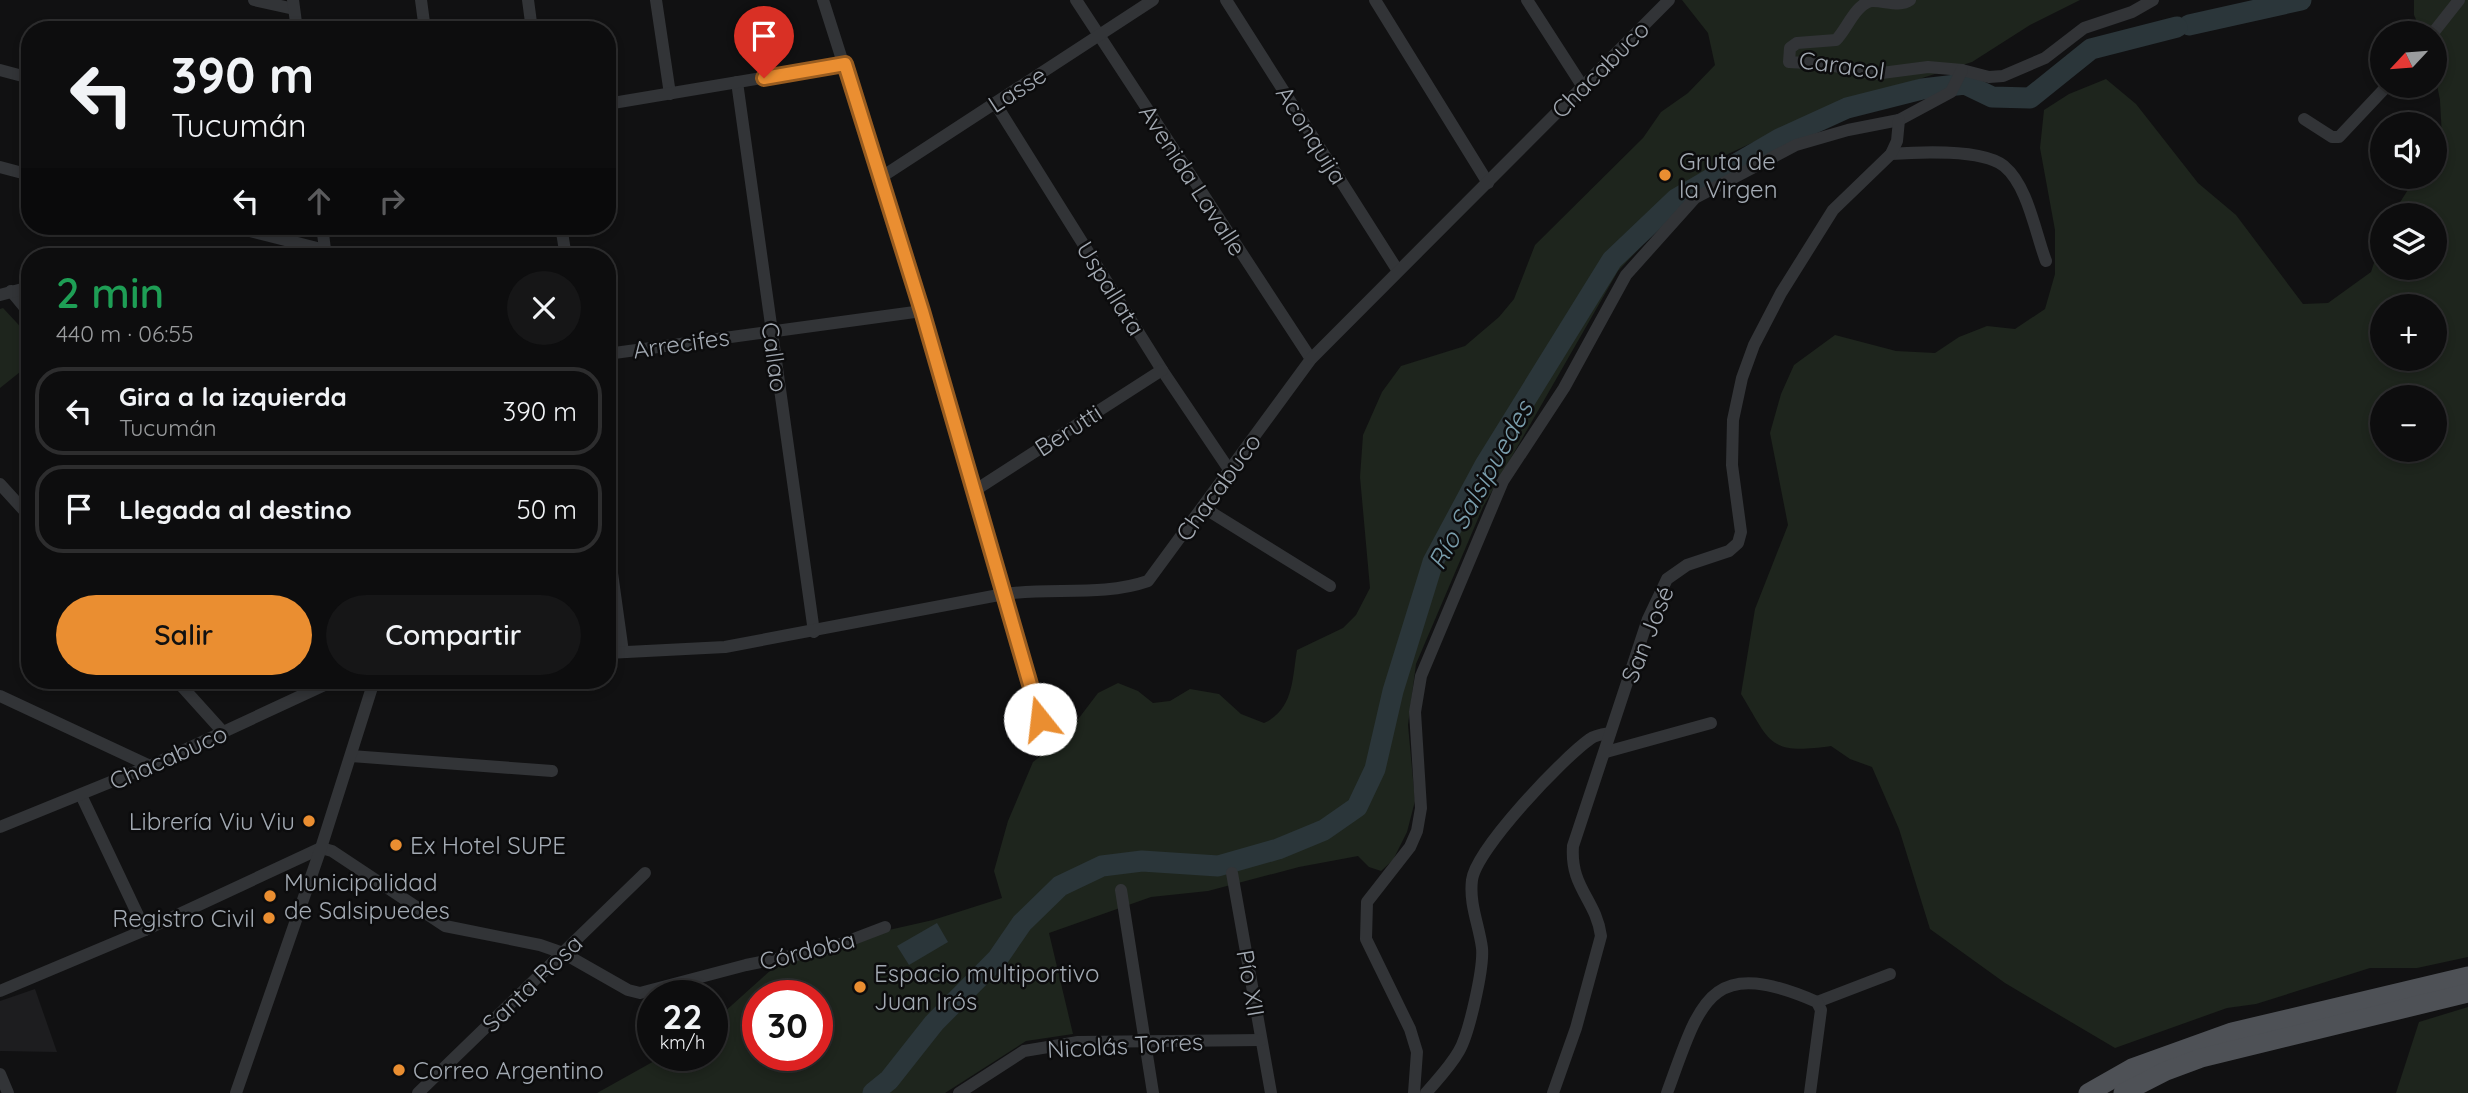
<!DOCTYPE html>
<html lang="es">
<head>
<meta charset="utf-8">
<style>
	:root { --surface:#0d0d0e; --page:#161617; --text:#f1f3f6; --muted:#9a9c9e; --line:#2d2d2e; --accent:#ea8e31 }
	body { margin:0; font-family:Quicksand,sans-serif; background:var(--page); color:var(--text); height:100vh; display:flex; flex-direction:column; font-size:26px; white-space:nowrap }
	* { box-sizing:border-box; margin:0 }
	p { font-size:23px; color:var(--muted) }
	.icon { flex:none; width:38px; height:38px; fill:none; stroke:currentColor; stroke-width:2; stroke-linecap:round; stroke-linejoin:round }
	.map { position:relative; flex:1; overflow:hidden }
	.details { position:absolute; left:21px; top:248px; width:595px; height:441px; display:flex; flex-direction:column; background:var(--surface); border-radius:28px; box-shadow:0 4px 10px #0003,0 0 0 2px var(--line) }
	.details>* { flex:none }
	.top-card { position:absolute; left:21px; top:21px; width:595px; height:214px; border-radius:28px; box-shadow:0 4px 10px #0003,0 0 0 2px var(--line); background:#0d0d0e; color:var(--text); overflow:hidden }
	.needle { width:46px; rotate:244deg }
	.tools { position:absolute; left:2370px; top:21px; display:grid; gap:14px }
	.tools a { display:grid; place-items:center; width:77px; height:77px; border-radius:50%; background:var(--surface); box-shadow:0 4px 10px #0003,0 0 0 2px var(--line); font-size:35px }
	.speed { position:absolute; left:637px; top:980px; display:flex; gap:14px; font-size:35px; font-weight:700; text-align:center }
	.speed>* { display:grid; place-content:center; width:91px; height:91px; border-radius:50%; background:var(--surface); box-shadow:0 4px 10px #0003,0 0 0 2px var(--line); line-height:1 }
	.speed small { font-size:18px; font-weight:400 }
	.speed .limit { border:10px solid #d22; background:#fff; color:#111 }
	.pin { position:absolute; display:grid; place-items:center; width:60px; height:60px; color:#fff; margin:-72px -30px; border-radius:50% 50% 50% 0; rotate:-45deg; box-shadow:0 0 7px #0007 }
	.pin .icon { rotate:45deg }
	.me { position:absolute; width:77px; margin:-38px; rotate:344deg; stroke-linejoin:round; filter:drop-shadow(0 0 5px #0008) }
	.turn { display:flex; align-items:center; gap:24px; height:147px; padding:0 35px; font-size:32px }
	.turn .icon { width:91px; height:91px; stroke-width:2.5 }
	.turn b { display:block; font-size:49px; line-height:60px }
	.lanes { display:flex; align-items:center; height:66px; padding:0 35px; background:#0003; justify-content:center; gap:35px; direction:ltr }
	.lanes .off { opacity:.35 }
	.round { display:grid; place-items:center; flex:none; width:74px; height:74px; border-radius:37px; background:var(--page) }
	.summary { display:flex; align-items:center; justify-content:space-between; height:119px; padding:0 35px }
	h1 { font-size:42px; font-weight:600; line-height:52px; color:#1e9e55 }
	.cta { display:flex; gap:14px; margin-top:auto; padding:14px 35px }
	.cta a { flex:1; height:80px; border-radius:42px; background:var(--accent); color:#111; font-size:28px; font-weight:600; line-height:80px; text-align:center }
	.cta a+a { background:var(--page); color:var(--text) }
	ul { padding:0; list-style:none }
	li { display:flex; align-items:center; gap:21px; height:88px; margin:0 14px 10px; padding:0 21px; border:4px solid var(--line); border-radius:28px }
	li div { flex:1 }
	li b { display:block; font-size:26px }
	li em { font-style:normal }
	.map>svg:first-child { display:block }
	.built { fill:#1d1d1f }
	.green { fill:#1e251d; fill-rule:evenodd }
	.water { fill:#2b363a }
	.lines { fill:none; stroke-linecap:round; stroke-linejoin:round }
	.river { stroke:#2b363a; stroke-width:21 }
	.street { stroke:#323437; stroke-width:12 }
	.primary { stroke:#4e5156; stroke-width:19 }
	.route-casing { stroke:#985c20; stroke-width:18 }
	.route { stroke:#ea8e31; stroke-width:12 }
	.poi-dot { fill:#ea8e31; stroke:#0c0c0d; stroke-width:2.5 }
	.labels { text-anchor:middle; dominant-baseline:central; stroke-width:5; stroke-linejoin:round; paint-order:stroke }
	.street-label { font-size:24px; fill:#a3aab3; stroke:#0c0c0d }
	.poi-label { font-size:24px; fill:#a3aab3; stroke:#0c0c0d; text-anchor:start }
	.water-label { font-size:26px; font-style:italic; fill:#7a9ead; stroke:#0c0c0d }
</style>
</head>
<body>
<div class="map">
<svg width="2468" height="1093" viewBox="0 0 2468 1093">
	<rect width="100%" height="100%" fill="#111112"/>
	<polygon class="built" points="35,989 57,1052 0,1051 0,1001"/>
	<g class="green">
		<path d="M1682 0H2080L2030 25 1972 62 1823 110 1728 154 1618 271 1483 507 1416 664 1408 725 1415 801 1407 832 1393 860 1381 871 1369 867 1358 856 1299 867 1208 891 1151 897 1049 933 1073 1034 1026 1041 945 1093H597L665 1055H712V1023L781 961 880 932 933 920 1002 898 994 871 1008 821 1033 762 1063 739 1098 693 1118 683 1138 691 1153 703 1170 701 1190 689 1219 694 1241 714 1264 723C1294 709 1292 679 1297 650L1343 628 1356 615 1370 588 1360 477 1363 435 1382 392 1401 366 1465 346 1499 317 1514 299 1535 245 1643 138 1661 112 1688 93 1715 65 1708 33ZM758 996H817V1055H758Z"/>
		<path d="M2414 0H2468V957L2417 968H2370L2256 1004 2227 1008 2115 1048 2005 983 1930 929 1899 829 1872 767 1850 759 1831 746C1768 755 1771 743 1741 694L1755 609 1788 525 1770 433 1781 394 1794 365 1835 335 1896 351 1935 353 1959 337 1987 326 2015 329 2045 309 2055 274V230L2040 148 2044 110 2069 94 2106 79 2136 104 2198 183 2236 215 2303 304 2328 303 2371 272 2382 239V268H2434V215H2392L2416 177H2434V149L2442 137 2440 100 2434 70V33H2422L2414 15ZM2382 306H2434V359H2382ZM2382 397H2434V450H2382Z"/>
		<polygon points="3,308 30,337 30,364 0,388 0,309"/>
		<polygon points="2468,1007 2468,1093 2396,1093 2419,1022"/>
	</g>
	<polygon class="water" points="937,923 948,942 909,965 897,946"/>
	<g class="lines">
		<g class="river">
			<polyline points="2189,25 2301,0"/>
			<polyline points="873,1093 889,1080 934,1023 998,958 1022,923 1060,886 1102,866 1142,861 1218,866 1278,849 1324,830 1357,807 1375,769 1393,691 1433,562 1485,465 1612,260 1676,199 1779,139 1847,108 1922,89 1965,84 1992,97 2030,98 2091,49 2177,27"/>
		</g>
		<g class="street">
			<polyline points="254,0 294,9"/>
			<polyline points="293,0 297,30"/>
			<polyline points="421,0 425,30"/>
			<polyline points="528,0 532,30"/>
			<polyline points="656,0 670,94"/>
			<polyline points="823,0 922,311 1040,719"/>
			<polyline points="1076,0 1311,359"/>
			<polyline points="1226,0 1398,271"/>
			<polyline points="1375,0 1488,183"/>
			<polyline points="1527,0 1583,87"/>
			<path d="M1910 0C1899 8 1884 0 1871 1 1855 5 1847 29 1836 40L1797 43 1790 48 1789 62 1825 64 1874 74 1928 67 1962 70 1989 77 2003 76 2045 58 2084 28 2132 12 2153 0"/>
			<polyline points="2433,33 2459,0"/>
			<polyline points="0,70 30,78"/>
			<polyline points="737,82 814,632"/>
			<polyline points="995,103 1162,370 1230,471"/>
			<polyline points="607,104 845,64"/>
			<polyline points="2304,119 2332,137 2339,137 2387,86"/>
			<path d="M1891 154C1918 152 1982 149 2004 166 2028 186 2035 232 2046 261"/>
			<polyline points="0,167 30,175"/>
			<polyline points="880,178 1153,0"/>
			<polyline points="230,226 325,250"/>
			<polyline points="322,226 326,257"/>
			<polyline points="561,226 566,257"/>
			<polyline points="11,291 30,314"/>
			<polyline points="0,295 30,287"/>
			<polyline points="607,354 922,311"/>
			<polyline points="0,484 30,517"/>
			<polyline points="974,491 1162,370"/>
			<polyline points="1204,508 1330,586"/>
			<polyline points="607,537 623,652"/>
			<path d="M607 653 725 647 1004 594C1051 587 1102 597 1148 581L1311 359 1669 0"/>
			<polyline points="177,681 223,732"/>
			<polyline points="0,696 150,766"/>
			<polyline points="1606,752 1711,723"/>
			<polyline points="351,756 552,771"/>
			<polyline points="81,795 145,930"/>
			<polyline points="0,827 150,766 333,681"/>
			<polyline points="1232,873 1271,1093"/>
			<polyline points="1121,890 1153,1093"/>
			<polyline points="0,991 145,930 321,848 332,851 445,926 540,945 563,953 628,990 640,993 746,965 830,948 885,927"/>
			<polyline points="1817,1002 1890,974"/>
			<polyline points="0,1074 8,1093"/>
			<polyline points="236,1093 321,848 374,681"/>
			<polyline points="418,1093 645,873"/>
			<polyline points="959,1093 1024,1051 1078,1042 1261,1040"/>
			<polyline points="1414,1093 1417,1052 1410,1029 1366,939 1367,902 1410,847 1417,831 1421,808 1415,712 1421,676 1503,481 1564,388 1626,275 1695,198 1796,145 1848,130 1899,120 1951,92 1962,70"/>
			<path d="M1426 1093C1437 1080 1450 1067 1459 1051 1469 1034 1484 968 1482 948 1479 925 1469 904 1472 880 1476 849 1563 758 1590 739 1595 735 1603 734 1610 733"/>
			<path d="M1553 1093 1576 1028 1601 936C1596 899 1570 888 1573 846L1648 619 1667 579 1687 565 1729 551 1738 543 1741 532 1732 465 1733 420 1742 378 1754 345 1781 293 1833 210 1891 154 1897 141 1899 120"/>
			<path d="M1667 1093C1701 1000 1709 955 1817 1002L1821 1010 1810 1093"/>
		</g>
		<g class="primary">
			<polyline points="2088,1093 2132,1068 2232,1032 2468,976"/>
			<polyline points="2123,1093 2166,1071 2201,1058 2468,993"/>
		</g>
	</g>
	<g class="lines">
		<g class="route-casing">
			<polyline id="route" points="764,78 845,64 922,311 1040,719"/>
		</g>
		<use href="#route" class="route"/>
	</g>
	<g class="poi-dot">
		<circle cx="1665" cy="175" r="7"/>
		<circle cx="309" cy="821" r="7"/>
		<circle cx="396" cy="845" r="7"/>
		<circle cx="270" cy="896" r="7"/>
		<circle cx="269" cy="918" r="7"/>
		<circle cx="860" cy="987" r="7"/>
		<circle cx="399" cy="1070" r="7"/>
	</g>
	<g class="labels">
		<g class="street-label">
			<text transform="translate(1842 65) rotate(8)">Caracol</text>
			<text transform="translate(1600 69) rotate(-45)">Chacabuco</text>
			<text transform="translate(1017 89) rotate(-33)">Lasse</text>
			<text transform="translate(1312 135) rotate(58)">Aconquija</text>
			<text transform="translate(1193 180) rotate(57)">Avenida Lavalle</text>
			<text transform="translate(1111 288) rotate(58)">Uspallata</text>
			<text transform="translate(681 343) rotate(-8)">Arrecifes</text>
			<text transform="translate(775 357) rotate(82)">Callao</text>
			<text transform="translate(1068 430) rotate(-33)">Berutti</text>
			<text transform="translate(1218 487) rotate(-54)">Chacabuco</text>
			<text transform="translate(1647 634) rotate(-68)">San José</text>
			<text transform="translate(168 757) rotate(-24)">Chacabuco</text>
			<text transform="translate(807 950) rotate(-14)">Córdoba</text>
			<text transform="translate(532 983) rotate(-44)">Santa Rosa</text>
			<text transform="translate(1251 983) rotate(80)">Pío XII</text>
			<text transform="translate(1125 1045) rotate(-3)">Nicolás Torres</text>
		</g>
		<g class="poi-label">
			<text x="1679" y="161">Gruta de<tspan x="1679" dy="28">la Virgen</tspan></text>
			<text x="295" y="821" text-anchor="end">Librería Viu Viu</text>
			<text x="410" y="845">Ex Hotel SUPE</text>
			<text x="284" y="882">Municipalidad<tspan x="284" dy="28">de Salsipuedes</tspan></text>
			<text x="255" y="918" text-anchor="end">Registro Civil</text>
			<text x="874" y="973">Espacio multiportivo<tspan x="874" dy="28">Juan Irós</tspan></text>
			<text x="413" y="1070">Correo Argentino</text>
		</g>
		<g class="water-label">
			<text transform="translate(1480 485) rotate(-61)">Río Salsipuedes</text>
		</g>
	</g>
</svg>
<div class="tools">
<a><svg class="needle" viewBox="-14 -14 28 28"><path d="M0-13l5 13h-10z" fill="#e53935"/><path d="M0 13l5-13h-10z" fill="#9a9c9e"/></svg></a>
<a><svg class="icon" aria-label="sound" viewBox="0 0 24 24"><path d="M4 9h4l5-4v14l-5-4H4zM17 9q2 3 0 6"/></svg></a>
<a><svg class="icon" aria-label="layers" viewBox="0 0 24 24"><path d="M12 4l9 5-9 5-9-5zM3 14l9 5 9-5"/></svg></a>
<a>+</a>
<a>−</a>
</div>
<div class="speed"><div>22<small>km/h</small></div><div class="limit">30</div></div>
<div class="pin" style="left:764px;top:78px;background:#d93025"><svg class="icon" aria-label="arrive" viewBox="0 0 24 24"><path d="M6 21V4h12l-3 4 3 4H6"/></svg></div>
<svg class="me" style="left:1040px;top:719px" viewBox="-20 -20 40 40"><circle r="19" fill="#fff"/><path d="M0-13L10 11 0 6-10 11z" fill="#ea8e31"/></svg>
<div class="top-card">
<div class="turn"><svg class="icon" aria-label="left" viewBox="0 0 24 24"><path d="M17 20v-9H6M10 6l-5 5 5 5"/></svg><div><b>390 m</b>Tucumán</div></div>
<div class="lanes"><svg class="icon" aria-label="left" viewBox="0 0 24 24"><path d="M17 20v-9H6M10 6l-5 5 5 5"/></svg><svg class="icon off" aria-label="ahead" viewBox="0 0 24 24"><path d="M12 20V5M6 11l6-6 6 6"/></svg><svg class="icon off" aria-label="right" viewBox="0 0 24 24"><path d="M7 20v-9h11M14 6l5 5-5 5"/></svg></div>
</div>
<section class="details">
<div class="summary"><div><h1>2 min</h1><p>440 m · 06:55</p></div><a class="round"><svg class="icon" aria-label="close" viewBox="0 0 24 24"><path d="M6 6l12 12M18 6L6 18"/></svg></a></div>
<ul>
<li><svg class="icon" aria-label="left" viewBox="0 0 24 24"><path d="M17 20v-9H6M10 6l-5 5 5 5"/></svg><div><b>Gira a la izquierda</b><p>Tucumán</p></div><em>390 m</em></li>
<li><svg class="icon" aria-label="arrive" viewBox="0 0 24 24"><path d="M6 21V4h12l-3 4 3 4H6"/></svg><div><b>Llegada al destino</b></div><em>50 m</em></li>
</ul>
<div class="cta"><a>Salir</a><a>Compartir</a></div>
</section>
</div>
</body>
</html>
